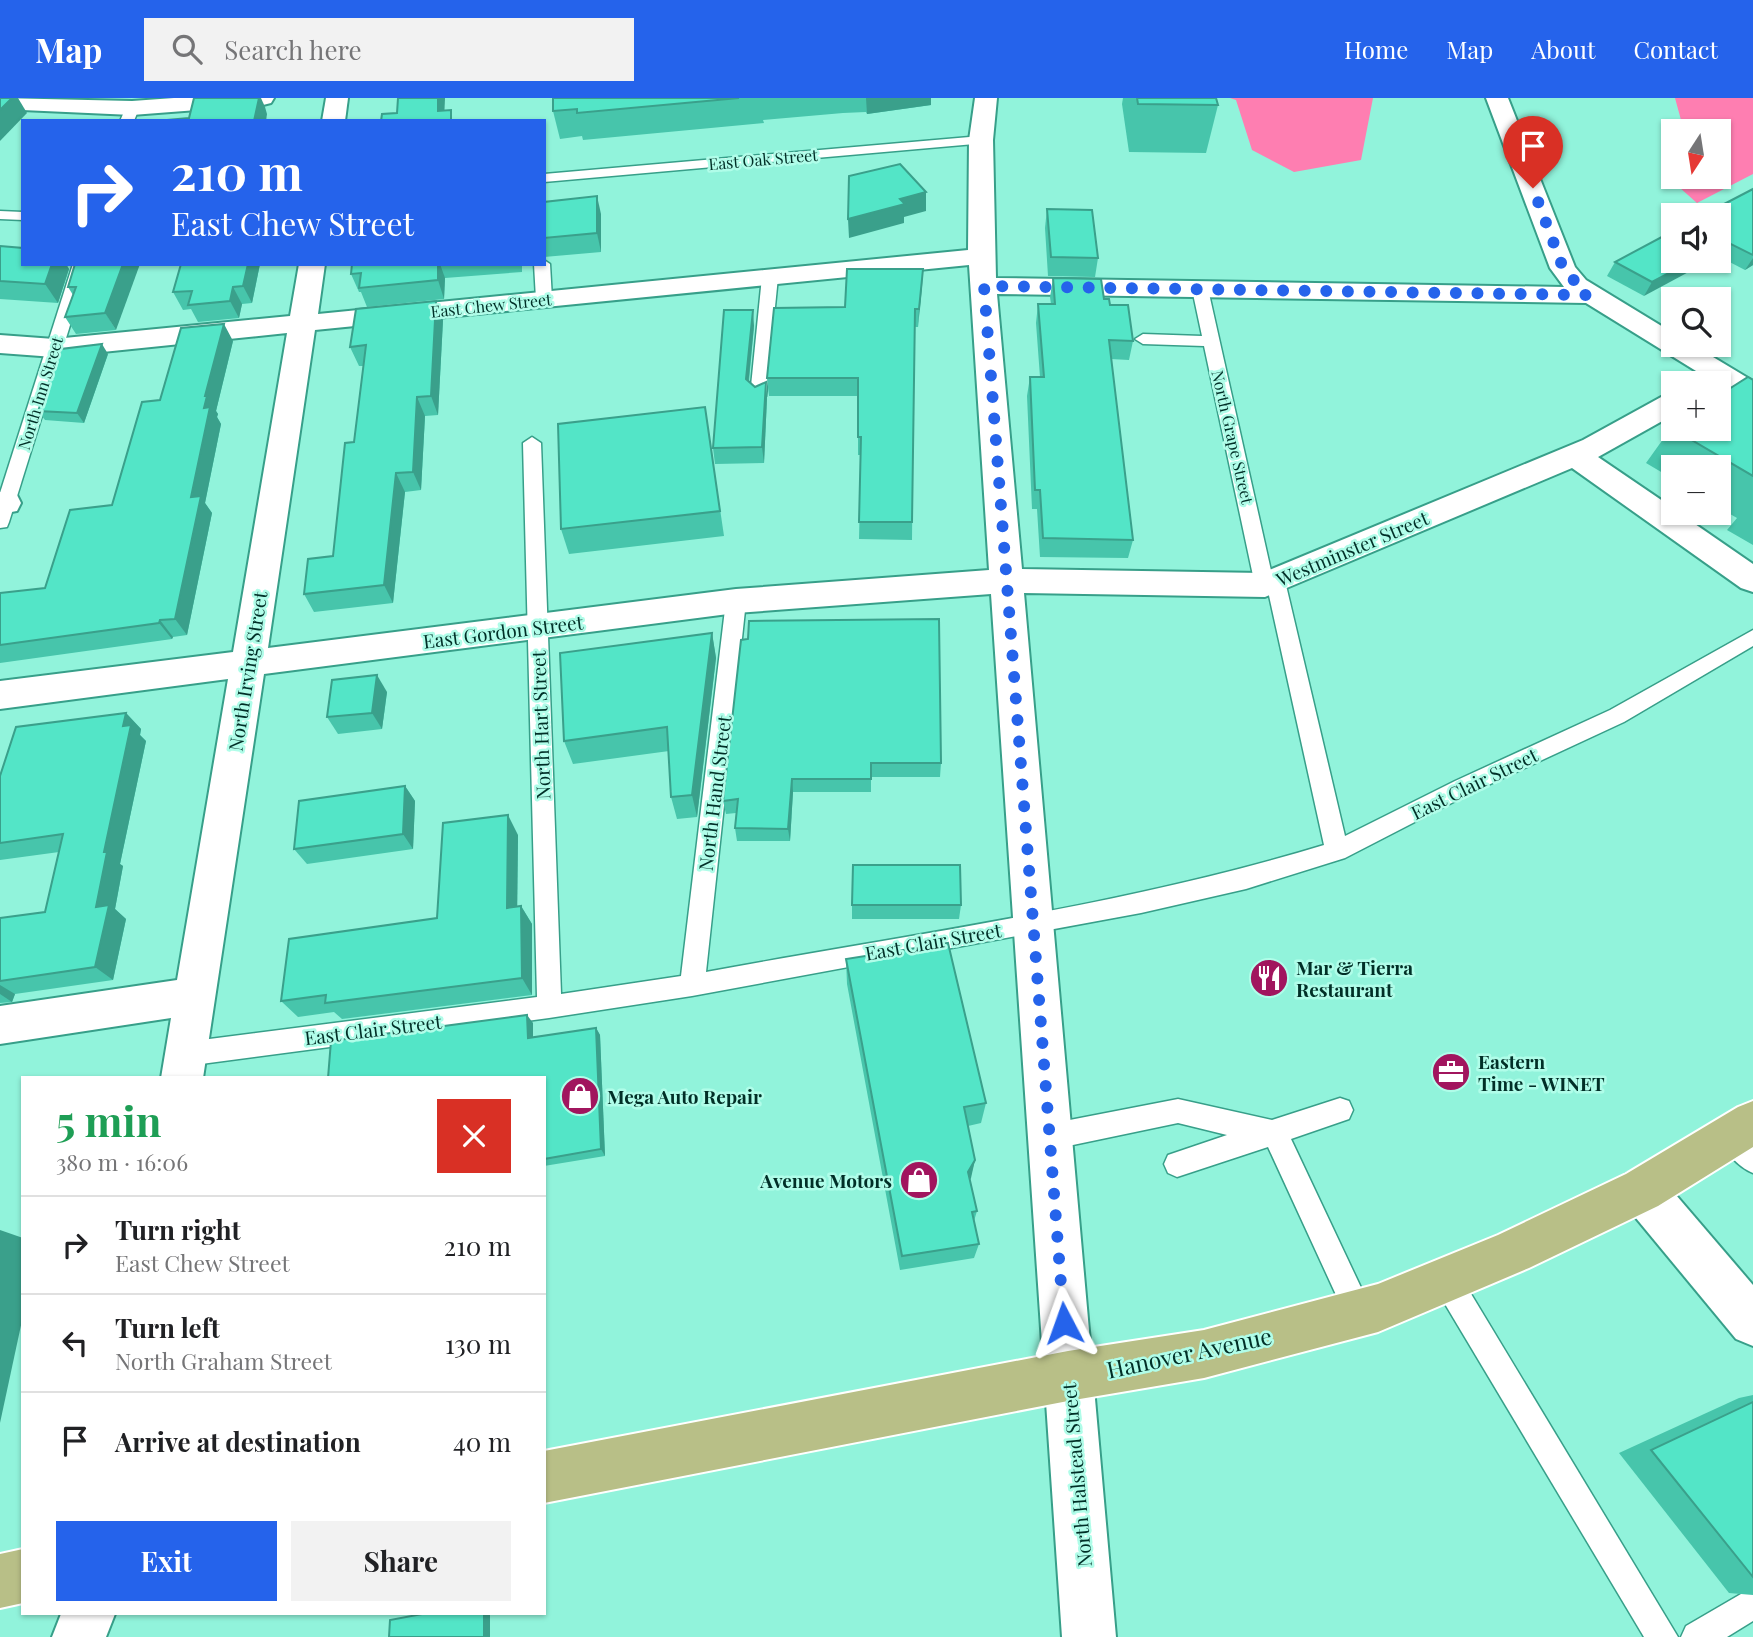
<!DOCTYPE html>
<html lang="en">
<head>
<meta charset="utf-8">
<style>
	:root { --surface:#fff; --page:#f2f2f2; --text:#202124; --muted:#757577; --line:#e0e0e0; --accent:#2563eb }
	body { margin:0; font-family:"Playfair Display",serif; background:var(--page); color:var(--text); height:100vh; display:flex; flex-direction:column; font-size:26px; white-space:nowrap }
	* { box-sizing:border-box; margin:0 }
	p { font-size:23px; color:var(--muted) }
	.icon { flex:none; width:38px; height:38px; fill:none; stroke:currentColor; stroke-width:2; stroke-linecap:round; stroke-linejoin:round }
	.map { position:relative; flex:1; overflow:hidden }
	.sheet { position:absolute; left:21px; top:978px; width:525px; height:539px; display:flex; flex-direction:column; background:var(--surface); border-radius:0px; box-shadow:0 2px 5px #0004 }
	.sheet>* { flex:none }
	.hud { position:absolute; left:21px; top:21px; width:525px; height:147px; border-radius:0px; box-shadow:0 2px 5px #0004; background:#2563eb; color:#fff; overflow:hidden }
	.needle { width:46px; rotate:192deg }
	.fabs { position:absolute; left:1661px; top:21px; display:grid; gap:14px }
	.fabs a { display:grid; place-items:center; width:70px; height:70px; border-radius:0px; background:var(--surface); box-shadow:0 2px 5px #0004; font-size:35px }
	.pin { position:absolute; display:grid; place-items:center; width:60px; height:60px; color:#fff; margin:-72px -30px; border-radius:50% 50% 50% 0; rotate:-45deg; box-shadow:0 0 7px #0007 }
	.pin .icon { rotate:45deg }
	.me { position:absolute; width:77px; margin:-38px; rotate:356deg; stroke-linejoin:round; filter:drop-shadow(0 0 5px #0008) }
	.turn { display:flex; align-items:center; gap:24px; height:147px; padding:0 35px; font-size:32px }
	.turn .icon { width:91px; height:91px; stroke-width:2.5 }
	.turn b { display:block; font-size:49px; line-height:60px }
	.round { display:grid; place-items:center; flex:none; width:74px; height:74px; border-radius:0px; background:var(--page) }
	.summary { display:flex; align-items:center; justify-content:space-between; height:119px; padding:0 35px }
	h1 { font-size:42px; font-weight:700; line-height:52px; color:#1e9e55 }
	.button { display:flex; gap:14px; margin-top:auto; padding:14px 35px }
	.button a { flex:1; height:80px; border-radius:0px; background:var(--accent); color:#fff; font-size:28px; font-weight:700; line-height:80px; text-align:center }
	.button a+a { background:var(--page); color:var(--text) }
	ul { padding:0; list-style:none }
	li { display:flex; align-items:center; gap:21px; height:98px; padding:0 35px; border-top:2px solid var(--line) }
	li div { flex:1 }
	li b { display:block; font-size:26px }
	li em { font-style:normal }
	header { display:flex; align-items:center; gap:42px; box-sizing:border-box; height:98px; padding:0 35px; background:var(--accent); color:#fff }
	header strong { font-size:33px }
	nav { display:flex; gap:38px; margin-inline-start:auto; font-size:24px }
	.search { width:490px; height:63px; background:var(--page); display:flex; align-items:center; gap:18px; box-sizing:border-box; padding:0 24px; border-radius:0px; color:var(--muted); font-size:26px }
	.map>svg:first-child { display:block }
	.forest { fill:#fe7eb1 }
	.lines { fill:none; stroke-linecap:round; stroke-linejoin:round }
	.lane-casing { stroke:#379f89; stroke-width:3 }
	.street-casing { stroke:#379f89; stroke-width:4 }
	.secondary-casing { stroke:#379f89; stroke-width:4 }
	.primary-casing { stroke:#fff; stroke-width:4 }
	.lane { fill:#fff; fill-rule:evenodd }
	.street { fill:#fff; fill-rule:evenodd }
	.secondary { fill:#fff; fill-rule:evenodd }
	.primary { fill:#b8bf87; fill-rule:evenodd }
	.wall { fill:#47c5ab }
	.shaded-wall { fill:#3aa08b }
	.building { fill:#53e5c7; stroke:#3aa08b; stroke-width:2 }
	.route { stroke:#2563eb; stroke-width:12; stroke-dasharray:0 21.6 }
	.labels { text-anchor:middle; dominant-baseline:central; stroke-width:5; stroke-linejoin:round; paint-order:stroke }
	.far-street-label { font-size:16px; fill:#012f27; stroke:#b0fde9 }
	.street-label { font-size:19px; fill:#012f27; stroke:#b0fde9 }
	.poi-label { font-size:19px; font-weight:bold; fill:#012f27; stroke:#b0fde9; text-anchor:start }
	.near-street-label { font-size:23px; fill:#012f27; stroke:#b0fde9 }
</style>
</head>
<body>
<header>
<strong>Map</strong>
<div class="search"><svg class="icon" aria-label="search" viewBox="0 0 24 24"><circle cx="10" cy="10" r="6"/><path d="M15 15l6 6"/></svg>Search here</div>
<nav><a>Home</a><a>Map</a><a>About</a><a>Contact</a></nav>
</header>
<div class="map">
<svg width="1753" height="1539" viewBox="0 0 1753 1539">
	<rect width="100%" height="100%" fill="#91f3db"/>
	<g class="forest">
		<polygon points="1230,0 1373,0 1361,62 1294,74 1252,52 1236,2"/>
		<polygon points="1675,0 1753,0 1753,76 1697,105 1671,82 1673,76 1673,79 1718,79 1718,33 1684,33"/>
	</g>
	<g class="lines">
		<g class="lane-casing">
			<g id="lane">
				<polygon points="132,6 139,10 134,23 120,23 127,7"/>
				<polygon points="981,38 988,42 986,45 544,84 544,76"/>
				<polygon points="0,113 23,114 23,122 0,121"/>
				<polygon points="544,162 550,166 552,201 544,206 536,201 534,166 544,166"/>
				<polygon points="73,166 89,166 9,424 7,429 0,430 0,395"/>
				<polygon points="770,174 778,179 766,298 758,303 750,298 762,179"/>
				<path d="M1200 186 1208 191 1272 477 1282 478 1285 483 1345 738 1455 683 1610 612 1753 532V548L1624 624 1471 695 1345 760 1246 791 1141 815 692 898 549 920 186 968 177 964 173 956 177 948 186 944 537 899 523 345 532 339 541 345 561 896 681 878 726 503 729 498H743L746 503 706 874C911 836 1124 808 1324 747L1268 493 1258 492 1255 487 1204 248 1143 246 1135 241 1143 236 1202 238 1192 191Z"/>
				<polygon points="1340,1000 1349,1003 1353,1012 1349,1021 1291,1041 1373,1215 1369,1225 1359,1229 1349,1225 1268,1049 1177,1079 1168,1075 1164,1066 1168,1057 1227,1037 1178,1025 1049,1052 1040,1048 1036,1039 1040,1030 1049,1026 1178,1001 1272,1022"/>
				<path d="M1731 1025 1740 1029 1753 1043V1075C1738 1069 1724 1053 1718 1038L1722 1029Z"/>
				<polygon points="1446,1167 1456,1171 1678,1539 1644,1539 1436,1191 1432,1181 1436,1171"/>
				<polygon points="1753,1489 1753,1523 1727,1539 1681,1539 1686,1528"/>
			</g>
		</g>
		<g class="street-casing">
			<g id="street">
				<polygon points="0,0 132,3 174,0 274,0 271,5 263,7 132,17 0,11"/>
				<polygon points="326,0 348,0 345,23 322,23"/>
				<path d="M975 0H997L993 42 996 180 1564 189 1550 170 1486 0H1508L1575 169 1586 182 1673 235V247H1693L1753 283V305L1743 302 1586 205 997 196 1022 471 1262 475 1583 342 1663 298 1673 296V317L1598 359 1673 410V415H1679L1753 466V494L1741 490 1572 370 1265 499 1024 495 1116 1539H1062L991 496 736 515 264 576 203 980H161L171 920 0 946V908L177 882 228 581 0 611V583L233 554 287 235 54 259 0 255V237L54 241 290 218 299 166H325L318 216 968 152 969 42ZM969 167 989 472 736 491 268 550 315 232Z"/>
				<polygon points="0,394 17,397 21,405 17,413 0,416"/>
				<polygon points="1642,1069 1658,1076 1753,1187 1753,1248 1736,1241 1626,1108 1619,1092 1626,1076"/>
			</g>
		</g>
		<g class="secondary-casing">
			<polygon id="secondary" points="61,1516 115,1516 106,1539 52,1539"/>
		</g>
		<g class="primary-casing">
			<g id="primary">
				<polygon points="1753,1003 1753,1049 1658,1108 1529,1170 1378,1234 1204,1280 1068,1303 544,1405 544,1353 1068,1253 1204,1232 1378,1186 1498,1137 1626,1076 1738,1009"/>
				<polygon points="23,1451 23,1505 0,1510 0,1456"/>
			</g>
		</g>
		<use href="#lane" class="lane"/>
		<use href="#street" class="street"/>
		<use href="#secondary" class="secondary"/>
		<use href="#primary" class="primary"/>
	</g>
	<g class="wall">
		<polygon points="553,0 931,0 931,7 867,16 866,14 843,15 763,22 764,25 583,42 582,38 560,41 553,13"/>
		<polygon points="1123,0 1216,0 1218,7 1206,55 1129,54 1122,6"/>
		<polygon points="1753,91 1753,167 1745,172 1718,158 1718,117"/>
		<polygon points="544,104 601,116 601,154 544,159"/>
		<polygon points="1047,111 1098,160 1095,179 1048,178 1045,130"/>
		<polygon points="0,148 23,166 66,166 69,171 58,205 0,201"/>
		<polygon points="1673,163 1644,198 1607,178 1615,164"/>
		<polygon points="75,166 116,232 76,236 65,219 73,197 68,189"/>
		<polygon points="260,166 252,205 242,206 239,220 198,224 191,211 183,212 173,194"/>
		<polygon points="352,166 522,166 522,174 445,180 444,201 367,209 361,194 359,194 351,176"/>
		<polygon points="923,171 918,229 914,229 912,442 859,441 861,357 858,357 858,298 769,298 767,280 845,209"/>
		<polygon points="1053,180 1104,201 1110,207 1133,243 1129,262 1111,261 1133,442 1128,460 1040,459 1037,411 1032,411 1027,298 1030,279 1040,279 1036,225 1038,206 1051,206 1050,199"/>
		<polygon points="443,222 438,317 425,318 421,392 405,394 393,505 314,514 304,496 333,458 354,344 363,268 359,268 350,249"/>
		<polygon points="754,228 749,284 767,300 764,365 715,366 713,350"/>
		<polygon points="233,243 216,313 218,316 217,319 221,326 205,405 212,415 187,537 173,539 172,541 0,565 0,495 45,490 112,407 160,302"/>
		<polygon points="108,256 84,325 45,322 38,313"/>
		<polygon points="1753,282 1753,447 1727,432 1737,420 1718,409 1718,369 1673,369 1673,381 1646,365 1671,330"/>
		<polygon points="705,309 724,438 569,456 561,431"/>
		<polygon points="712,535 716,560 697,719 677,721 671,699 669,653 573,666 564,643"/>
		<polygon points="741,542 941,665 940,679 871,679 871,694 793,694 790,743 737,743 735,730 736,715 726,716 723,703"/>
		<polygon points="387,594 382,631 338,636 327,619"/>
		<polygon points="126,615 141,631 140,637 146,643 120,766 123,768 115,811 126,821 113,882 15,896 12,904 0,905 0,820 45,814 59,754 0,762 0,678"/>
		<polygon points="405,688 415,703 413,751 307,766 294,751"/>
		<polygon points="518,737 517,809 521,808 532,826 532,897 342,921 334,914 298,919 281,903 437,820"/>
		<polygon points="852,807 961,807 959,821 852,821"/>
		<polygon points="846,861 986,1005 981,1025 968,1028 975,1062 970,1081 977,1113 974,1123 979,1146 974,1160 900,1172 847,886"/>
		<polygon points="533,925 533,939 596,930 600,937 605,1058 544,1068 544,980 328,980"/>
		<polygon points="1753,1297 1753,1497 1729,1495 1619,1355 1739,1300"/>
	</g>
	<g class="shaded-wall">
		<polygon points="12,0 18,0 27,15 0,43 0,12"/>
		<polygon points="257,0 261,0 265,9 267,16 266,23 254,23"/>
		<polygon points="438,0 445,0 444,23 438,13"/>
		<polygon points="866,0 931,0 931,7 867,16"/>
		<polygon points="926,94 926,113 904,119 904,125 849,140 848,121 900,101"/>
		<polygon points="597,98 601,116 601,154 597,135"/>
		<polygon points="1727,144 1718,157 1718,148"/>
		<polygon points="1753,160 1753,167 1745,172"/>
		<polygon points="1692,163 1709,163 1644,198 1652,184"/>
		<polygon points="52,166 66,166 69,171 58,205 45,186"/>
		<polygon points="123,166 140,166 116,232 105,215"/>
		<polygon points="248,166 260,166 252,205 243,188"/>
		<polygon points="438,166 440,166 445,180 444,201 438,182"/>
		<polygon points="923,171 922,189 918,229 919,211"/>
		<polygon points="233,189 242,206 239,220 230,203"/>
		<polygon points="436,203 443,222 438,317 431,298"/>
		<polygon points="753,212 754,228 747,298 746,281"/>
		<polygon points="224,226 233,243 216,313 218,316 217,319 221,326 205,405 212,415 187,537 175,521 204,310 205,298"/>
		<polygon points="102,246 108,256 84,325 77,315"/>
		<polygon points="766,284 767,300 764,365 762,349"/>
		<polygon points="417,299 425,318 421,392 413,374"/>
		<polygon points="396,375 405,394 393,505 384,487"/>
		<polygon points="160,522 173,539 172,541 159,525"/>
		<polygon points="712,535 716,560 697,719 692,697"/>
		<polygon points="377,577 387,594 382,631 372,615"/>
		<polygon points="126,615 141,631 140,637 146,643 120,766 123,768 115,811 126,821 113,882 95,869 96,809 123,628"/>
		<polygon points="792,681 793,694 790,743 788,731"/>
		<polygon points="405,688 415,703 413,751 403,736"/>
		<polygon points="508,717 518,737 517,828 507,810"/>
		<polygon points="521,808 532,826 532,897 522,880"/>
		<polygon points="0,887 15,896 12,904 0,896"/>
		<polygon points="527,917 533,925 533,948 528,940"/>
		<polygon points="596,930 600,937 605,1058 601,1051"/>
		<polygon points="975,1062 971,1080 964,1091 968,1074"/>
		<polygon points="0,1132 23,1140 23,1218 0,1325"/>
		<rect x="484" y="1516" width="6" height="23"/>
	</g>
	<g class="building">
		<polygon points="0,0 12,0 0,12"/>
		<polygon points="194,0 259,0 254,23 156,23 189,20"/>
		<polygon points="398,0 438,0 438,13 451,12 451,23 381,23 382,16 397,15"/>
		<polygon points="553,0 739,0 577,15 577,11 553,13"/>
		<polygon points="1137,0 1216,0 1218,7 1138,6"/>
		<polygon points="900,66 926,94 900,101 905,106 848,121 849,78"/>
		<polygon points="1753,91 1753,157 1727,144 1718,148 1718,117 1703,117"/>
		<polygon points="597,98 597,135 544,140 544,104"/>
		<polygon points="1047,111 1092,112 1098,160 1051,159"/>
		<polygon points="1673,133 1673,163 1692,163 1652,184 1615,164"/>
		<polygon points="0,148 23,150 23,166 52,166 45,186 0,183"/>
		<polygon points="75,166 123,166 105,215 65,219 76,189 68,189"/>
		<polygon points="181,166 248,166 243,188 233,189 230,203 188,207 192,193 173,194"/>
		<polygon points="352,166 438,166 438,182 359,190 361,175 351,176"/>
		<polygon points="847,171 923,171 919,211 915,211 912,424 859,424 861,339 858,339 858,280 767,280 774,210 845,209"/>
		<polygon points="1053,180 1101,181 1104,201 1109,201 1110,207 1128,207 1133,243 1109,242 1133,442 1043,440 1040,392 1035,392 1030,279 1044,279 1038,206 1055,206"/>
		<polygon points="436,203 431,298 417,299 413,374 396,375 384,487 304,496 308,461 333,458 345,345 354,344 366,247 350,249 356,211"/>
		<polygon points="724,212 753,212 746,281 755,289 766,284 762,349 713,350"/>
		<polygon points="224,226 205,298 207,298 204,310 210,309 191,399 201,398 175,521 160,522 159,525 0,547 0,495 45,490 70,412 112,407 142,304 160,302 181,230"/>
		<polygon points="102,246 77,315 38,313 61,251"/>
		<polygon points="1748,279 1753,282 1753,378 1673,331 1718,331 1718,298"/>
		<polygon points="705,309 720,413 561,431 558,326"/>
		<polygon points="939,521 941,665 871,665 871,681 792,681 788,731 735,730 738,701 723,703 741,542 748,541 749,523"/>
		<polygon points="712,535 692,697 671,699 667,629 564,643 560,555"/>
		<polygon points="377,577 372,615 327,619 332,582"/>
		<polygon points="126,615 123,628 131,627 104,754 107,754 96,809 109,807 95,869 0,883 0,820 45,814 63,736 0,745 0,678 16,629"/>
		<polygon points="405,688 403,736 294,751 299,703"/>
		<polygon points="508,717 507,810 521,808 522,880 325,905 326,897 281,903 289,841 437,820 443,725"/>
		<polygon points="853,767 960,767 961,807 852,807"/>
		<polygon points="948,845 986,1005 964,1009 975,1062 968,1074 977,1113 972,1114 979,1146 902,1158 846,861"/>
		<polygon points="527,917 528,940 596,930 601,1051 544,1061 544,980 328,980 331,943"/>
		<polygon points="1753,1304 1753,1479 1651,1352"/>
		<polygon points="422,1516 484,1516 484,1539 389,1539 390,1522"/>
	</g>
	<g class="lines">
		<polyline class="route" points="1064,1225 984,188 1587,197 1563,170 1533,90"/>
	</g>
	<defs>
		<g id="restaurant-disc" transform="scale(2.0125)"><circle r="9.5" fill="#a1155e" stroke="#b0fde9"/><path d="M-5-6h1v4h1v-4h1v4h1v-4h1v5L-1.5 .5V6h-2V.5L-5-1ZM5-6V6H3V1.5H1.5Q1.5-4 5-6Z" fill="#fff"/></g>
		<g id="office-disc" transform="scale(2.0125)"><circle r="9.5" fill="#a1155e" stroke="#b0fde9"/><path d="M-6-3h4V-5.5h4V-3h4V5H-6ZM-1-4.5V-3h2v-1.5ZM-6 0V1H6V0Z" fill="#fff"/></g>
		<g id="shop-disc" transform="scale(2.0125)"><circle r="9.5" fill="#a1155e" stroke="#b0fde9"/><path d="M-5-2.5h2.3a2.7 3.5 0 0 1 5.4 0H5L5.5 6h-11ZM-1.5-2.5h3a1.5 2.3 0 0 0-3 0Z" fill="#fff"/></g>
	</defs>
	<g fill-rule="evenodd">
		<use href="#restaurant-disc" x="1269" y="880"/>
		<use href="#office-disc" x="1451" y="974"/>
		<use href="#shop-disc" x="580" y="998"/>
		<use href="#shop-disc" x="919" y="1082"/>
	</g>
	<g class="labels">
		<g class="far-street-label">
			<text transform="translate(763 61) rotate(-5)">East Oak Street</text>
			<text transform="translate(491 207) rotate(-6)">East Chew Street</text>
			<text transform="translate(40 295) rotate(-73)">North Inn Street</text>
			<text transform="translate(1233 339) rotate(77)">North Grape Street</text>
		</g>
		<g class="street-label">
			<text transform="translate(1352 450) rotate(-23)">Westminster Street</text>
			<text transform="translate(503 533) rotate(-7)">East Gordon Street</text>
			<text transform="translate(247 573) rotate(-81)">North Irving Street</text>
			<text transform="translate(540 627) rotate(-92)">North Hart Street</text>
			<text transform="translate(1474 685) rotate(-26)">East Clair Street</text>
			<text transform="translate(714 695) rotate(-83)">North Hand Street</text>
			<text transform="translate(933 843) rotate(-10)">East Clair Street</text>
			<text transform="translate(373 931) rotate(-7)">East Clair Street</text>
			<text transform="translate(1076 1377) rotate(-95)">North Halstead Street</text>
		</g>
		<g class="poi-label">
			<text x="1296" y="869">Mar &amp; Tierra<tspan x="1296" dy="22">Restaurant</tspan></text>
			<text x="1478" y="963">Eastern<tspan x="1478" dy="22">Time - WINET</tspan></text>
			<text x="607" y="998">Mega Auto Repair</text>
			<text x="892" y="1082" text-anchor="end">Avenue Motors</text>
		</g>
		<g class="near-street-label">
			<text transform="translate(1189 1254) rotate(-12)">Hanover Avenue</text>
		</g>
	</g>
</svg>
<div class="fabs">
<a><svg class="needle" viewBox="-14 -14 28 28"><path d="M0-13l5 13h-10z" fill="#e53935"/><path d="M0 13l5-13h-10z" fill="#757577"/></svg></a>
<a><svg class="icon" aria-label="sound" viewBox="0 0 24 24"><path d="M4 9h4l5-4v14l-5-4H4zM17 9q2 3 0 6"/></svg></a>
<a><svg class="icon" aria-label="search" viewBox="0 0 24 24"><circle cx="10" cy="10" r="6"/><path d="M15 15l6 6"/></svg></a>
<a>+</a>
<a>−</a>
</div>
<div class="pin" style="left:1533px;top:90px;background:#d93025"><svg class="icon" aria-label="arrive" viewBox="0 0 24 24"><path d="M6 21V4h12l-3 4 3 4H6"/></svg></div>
<svg class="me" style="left:1064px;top:1225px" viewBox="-20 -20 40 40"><path d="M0-17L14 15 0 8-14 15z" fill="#2563eb" stroke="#fff" stroke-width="4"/></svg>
<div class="hud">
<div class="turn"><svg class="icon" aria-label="right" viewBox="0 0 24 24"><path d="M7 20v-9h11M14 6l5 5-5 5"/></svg><div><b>210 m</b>East Chew Street</div></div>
</div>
<section class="sheet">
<div class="summary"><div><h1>5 min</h1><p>380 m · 16:06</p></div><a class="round" style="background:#d93025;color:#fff"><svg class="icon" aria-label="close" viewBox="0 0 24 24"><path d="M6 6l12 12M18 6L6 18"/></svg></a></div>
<ul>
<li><svg class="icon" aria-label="right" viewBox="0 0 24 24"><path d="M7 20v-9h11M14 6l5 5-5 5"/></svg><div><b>Turn right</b><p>East Chew Street</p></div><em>210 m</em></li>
<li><svg class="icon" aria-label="left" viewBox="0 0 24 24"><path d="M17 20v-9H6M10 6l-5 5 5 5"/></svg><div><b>Turn left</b><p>North Graham Street</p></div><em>130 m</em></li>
<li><svg class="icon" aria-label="arrive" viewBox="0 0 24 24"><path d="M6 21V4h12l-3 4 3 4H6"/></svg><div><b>Arrive at destination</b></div><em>40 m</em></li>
</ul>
<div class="button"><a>Exit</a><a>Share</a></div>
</section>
</div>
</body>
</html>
